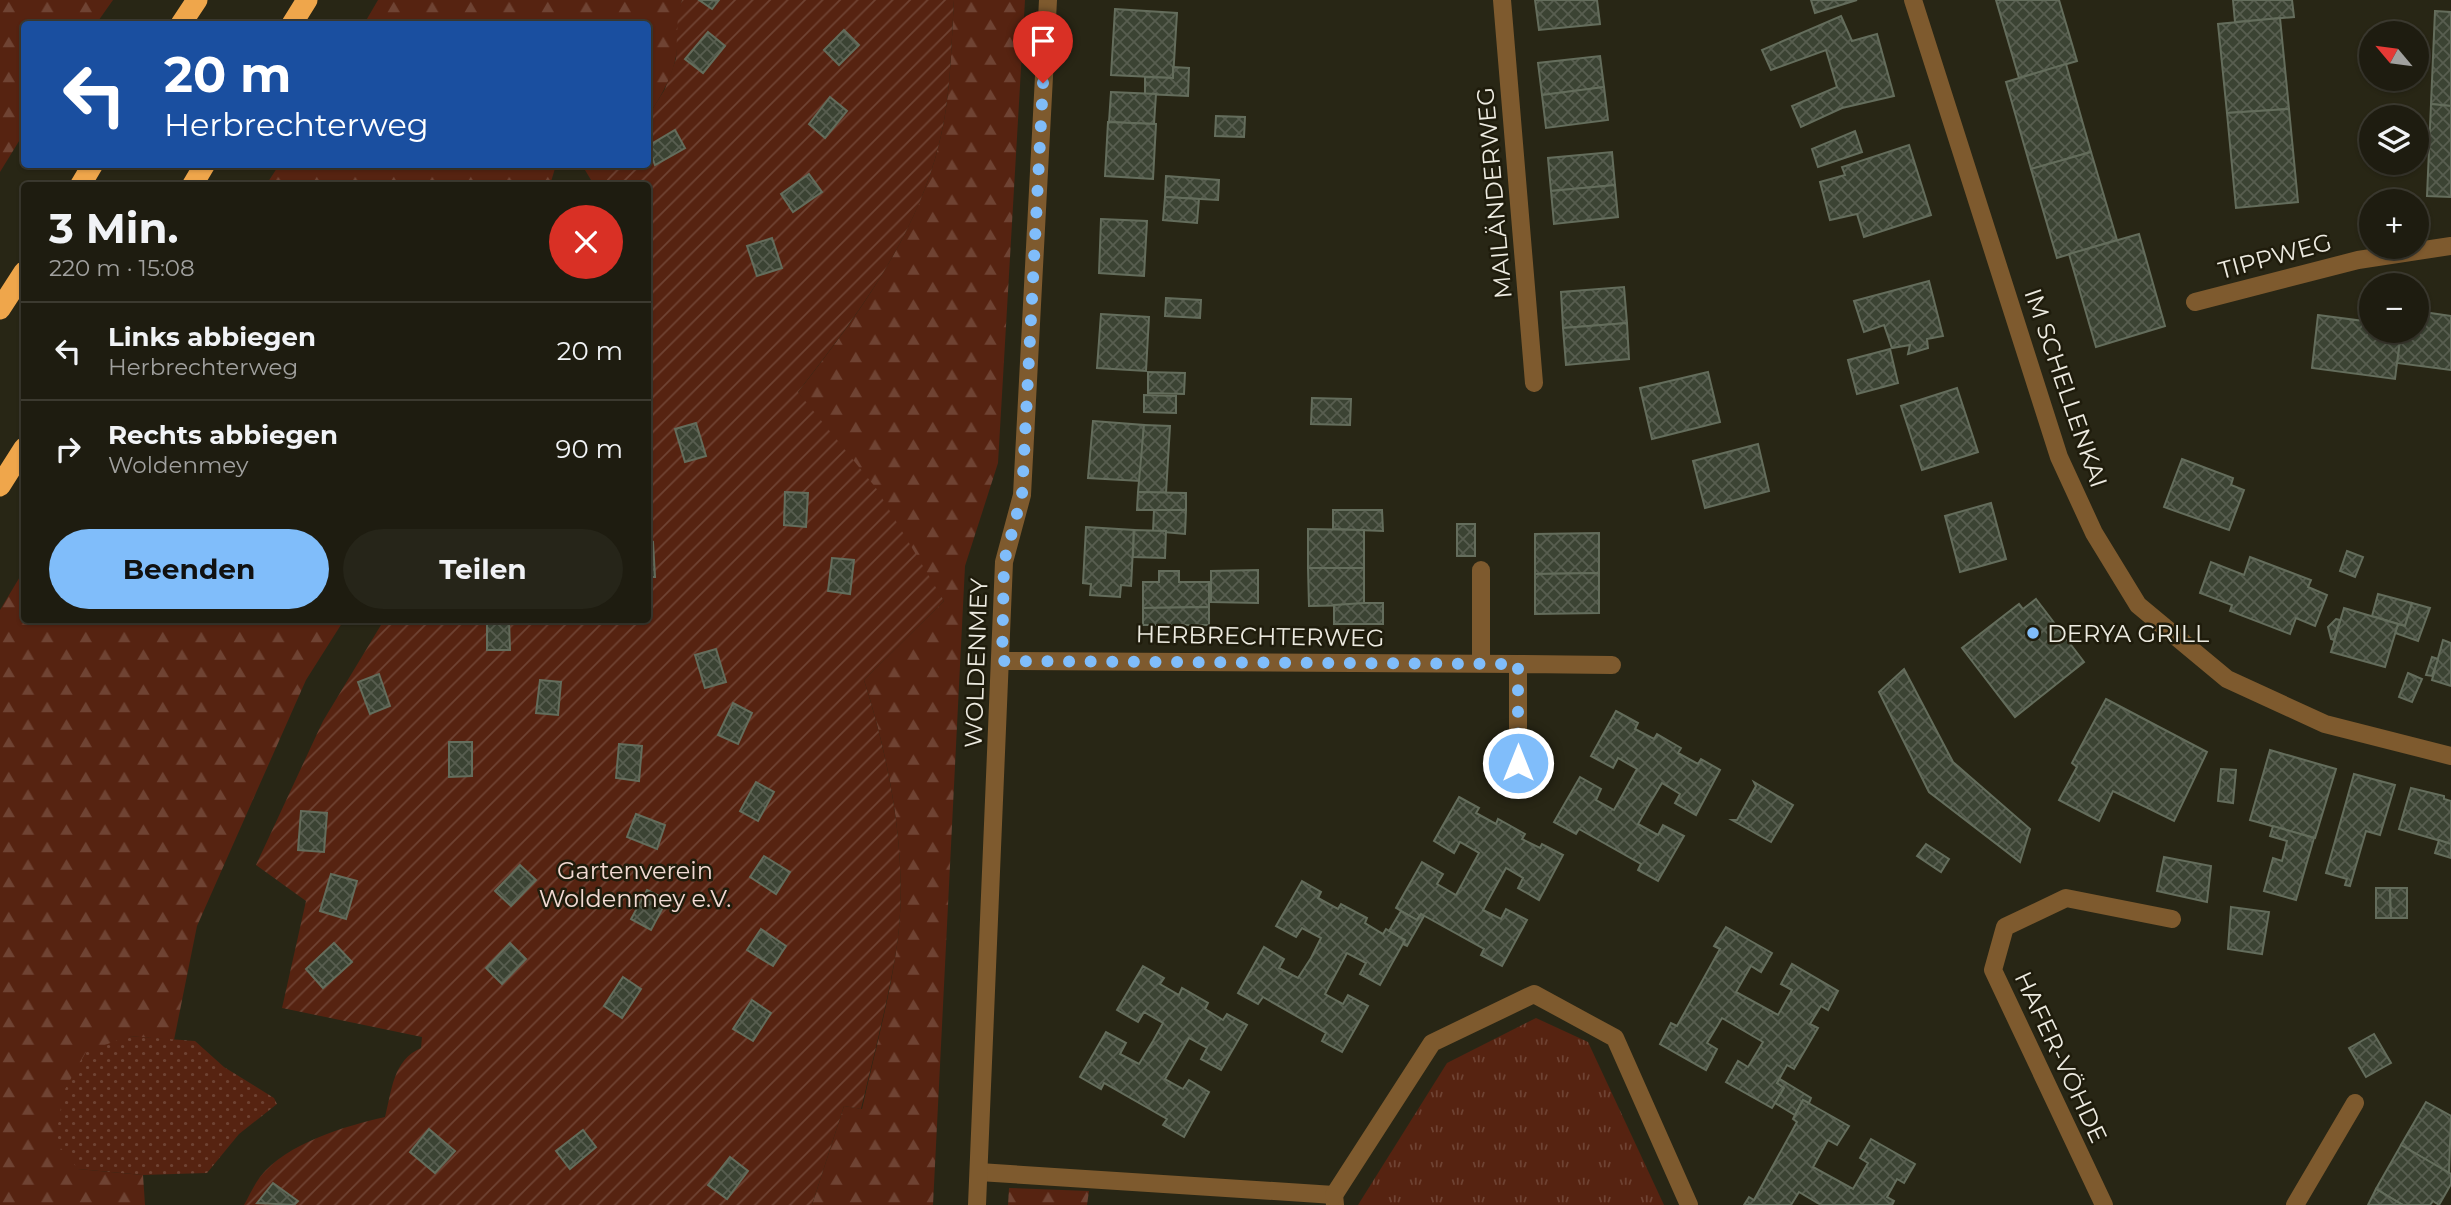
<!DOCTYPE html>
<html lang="de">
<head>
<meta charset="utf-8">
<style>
	:root { --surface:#1e1c10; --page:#262519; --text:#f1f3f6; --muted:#a1a19f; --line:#3c3a30; --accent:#80bdfa }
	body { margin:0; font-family:Montserrat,sans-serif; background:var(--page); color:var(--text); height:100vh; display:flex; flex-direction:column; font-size:26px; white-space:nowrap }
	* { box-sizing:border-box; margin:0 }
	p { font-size:23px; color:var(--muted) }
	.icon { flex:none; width:38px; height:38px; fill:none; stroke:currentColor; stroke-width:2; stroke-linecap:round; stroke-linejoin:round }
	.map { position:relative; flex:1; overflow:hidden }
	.sheet { position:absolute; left:21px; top:182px; width:630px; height:441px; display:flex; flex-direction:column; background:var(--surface); border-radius:7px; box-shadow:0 2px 5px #0004,0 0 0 2px var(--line) }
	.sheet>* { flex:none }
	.top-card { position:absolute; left:21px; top:21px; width:630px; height:147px; border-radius:7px; box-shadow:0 2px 5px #0004,0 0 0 2px var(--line); background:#1a4fa0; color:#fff; overflow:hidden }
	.needle { width:46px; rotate:299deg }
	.tools { position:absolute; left:2359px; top:21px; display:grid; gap:14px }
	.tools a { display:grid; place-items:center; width:70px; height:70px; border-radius:50%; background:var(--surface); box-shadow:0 2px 5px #0004,0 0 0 2px var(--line); font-size:35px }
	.pin { position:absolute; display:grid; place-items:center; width:60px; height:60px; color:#fff; margin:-72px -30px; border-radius:50% 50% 50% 0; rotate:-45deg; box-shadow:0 0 7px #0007 }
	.pin .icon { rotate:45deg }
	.me { position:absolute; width:77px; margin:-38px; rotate:0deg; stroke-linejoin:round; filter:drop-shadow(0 0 5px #0008) }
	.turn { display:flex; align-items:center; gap:24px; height:147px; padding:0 28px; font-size:32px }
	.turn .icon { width:91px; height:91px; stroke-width:2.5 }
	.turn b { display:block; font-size:49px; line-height:60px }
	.round { display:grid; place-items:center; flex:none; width:74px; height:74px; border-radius:37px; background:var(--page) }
	.summary { display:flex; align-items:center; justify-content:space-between; height:119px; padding:0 28px }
	h1 { font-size:42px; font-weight:700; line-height:52px }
	.cta { display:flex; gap:14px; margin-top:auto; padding:14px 28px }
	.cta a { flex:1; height:80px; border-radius:42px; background:var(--accent); color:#111; font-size:28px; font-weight:700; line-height:80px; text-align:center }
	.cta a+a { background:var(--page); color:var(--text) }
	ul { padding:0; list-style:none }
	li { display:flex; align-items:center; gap:21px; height:98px; padding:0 28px; border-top:2px solid var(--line) }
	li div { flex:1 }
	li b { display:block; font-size:26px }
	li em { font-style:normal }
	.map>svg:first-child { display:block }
	.grass { fill:url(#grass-tufts) }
	.forest { fill:url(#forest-firs) }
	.park { fill:url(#park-dots) }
	.garden { fill:url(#garden-furrows) }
	.building { fill:url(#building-cross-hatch); stroke:#646d5c; stroke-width:2 }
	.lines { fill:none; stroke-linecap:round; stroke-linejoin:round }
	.minor { stroke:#7e5a2e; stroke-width:18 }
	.highway { stroke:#efa64b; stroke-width:21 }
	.route { stroke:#80bdfa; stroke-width:12; stroke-dasharray:0 21.6 }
	.poi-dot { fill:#80bdfa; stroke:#1f1c0c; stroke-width:2.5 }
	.labels { text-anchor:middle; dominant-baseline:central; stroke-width:5; stroke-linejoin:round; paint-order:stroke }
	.street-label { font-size:24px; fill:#edebe1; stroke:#1f1c0c }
	.poi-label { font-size:24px; fill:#edebe1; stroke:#1f1c0c; text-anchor:start }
	.park-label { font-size:24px; fill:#f2dad3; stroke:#1f1c0c }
</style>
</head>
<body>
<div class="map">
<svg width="2451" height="1205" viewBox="0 0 2451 1205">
	<defs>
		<pattern id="grass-tufts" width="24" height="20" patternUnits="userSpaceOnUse" patternTransform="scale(1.75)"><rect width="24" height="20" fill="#562311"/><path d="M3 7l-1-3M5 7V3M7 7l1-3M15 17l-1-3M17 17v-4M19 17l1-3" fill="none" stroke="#6f4333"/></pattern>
		<pattern id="forest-firs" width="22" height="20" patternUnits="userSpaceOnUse" patternTransform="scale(1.75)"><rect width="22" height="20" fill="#562311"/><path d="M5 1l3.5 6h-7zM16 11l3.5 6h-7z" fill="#6f4333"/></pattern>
		<pattern id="park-dots" width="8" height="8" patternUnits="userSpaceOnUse" patternTransform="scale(1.75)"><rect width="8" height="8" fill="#562311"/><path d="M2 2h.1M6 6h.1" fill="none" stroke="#6f4333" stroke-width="1.8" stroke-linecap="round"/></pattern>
		<pattern id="garden-furrows" width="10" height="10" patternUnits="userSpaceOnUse" patternTransform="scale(1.75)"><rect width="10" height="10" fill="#562311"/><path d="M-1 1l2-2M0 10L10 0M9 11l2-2" fill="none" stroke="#6f4333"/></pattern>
		<pattern id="building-cross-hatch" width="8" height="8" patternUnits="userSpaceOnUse" patternTransform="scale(1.75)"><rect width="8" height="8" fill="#3b4333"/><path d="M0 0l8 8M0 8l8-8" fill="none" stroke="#585e50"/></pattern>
	</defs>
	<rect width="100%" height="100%" fill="#282615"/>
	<polygon class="grass" points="1536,1018 1588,1042 1664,1205 1358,1205 1447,1063"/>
	<g class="forest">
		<polygon points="0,0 113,0 96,24 24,24 24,133 0,172"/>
		<path d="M378 0H682C676 20 680 41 675 61 670 82 659 99 648 116V24H364Z"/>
		<path d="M954 0H1025L998 463 965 566 933 1205H812L844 1106 862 1109C873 1059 887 1009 895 958 911 869 891 764 864 680L944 601 798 392C856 318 916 237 939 144 951 98 951 47 954 0Z"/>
		<polygon points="279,165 279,164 556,165 550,185 266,185"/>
		<polygon points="582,165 617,165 603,186 594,185"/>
		<polygon points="24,570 24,620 344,620 306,680 197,926 174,1040 129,1036 78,1169 143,1175 145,1205 0,1205 0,610"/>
		<polygon points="1009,1188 1089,1191 1087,1205 1008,1205"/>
	</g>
	<polygon class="park" points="129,1036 195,1041 224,1067 274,1098 277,1104 239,1134 207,1173 143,1175 78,1169 55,1141 64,1091 86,1052"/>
	<path class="garden" d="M682 0H954C951 47 951 98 939 144 916 238 856 317 798 392L876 488 944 601 864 680C891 764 911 870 895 958 886 1009 873 1059 861 1109L844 1106 812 1205H244C249 1196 254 1185 260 1177 287 1143 345 1126 385 1117 392 1090 393 1060 421 1048L422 1037 282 1008 306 901 256 865 323 721 384 620H648V186L603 185 617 165 648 164V116L665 89 676 59 678 13Z"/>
	<g class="building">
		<polygon points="699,0 719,0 712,9"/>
		<polygon points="1535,0 1597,0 1600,24 1539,30"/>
		<polygon points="1811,0 1857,0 1815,13"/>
		<polygon points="1996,0 2059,0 2077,61 2019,78"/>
		<polygon points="2233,0 2292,0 2294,17 2235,22"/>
		<polygon points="1115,9 1177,13 1173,78 1111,75"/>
		<polygon points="2435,11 2451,12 2451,106 2431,104"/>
		<polygon points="1841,16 1852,41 1877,34 1894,96 1842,108 1801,127 1792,106 1837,87 1826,50 1771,70 1762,50"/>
		<polygon points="2280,18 2289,109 2227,113 2218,24"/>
		<polygon points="844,30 859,45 839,65 824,50"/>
		<polygon points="708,32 725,46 703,73 685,59"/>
		<polygon points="1600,56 1604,87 1542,95 1538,63"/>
		<polygon points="2066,64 2091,152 2031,169 2006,82"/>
		<polygon points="1173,67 1189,68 1188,96 1145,94 1145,77 1173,78"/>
		<polygon points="1604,87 1608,120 1546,128 1542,95"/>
		<polygon points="1111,92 1156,94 1154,124 1109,122"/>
		<polygon points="830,97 847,111 825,138 809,124"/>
		<polygon points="2431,104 2451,106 2451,197 2427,196"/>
		<polygon points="2289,109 2298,202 2236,208 2227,113"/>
		<polygon points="1216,116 1245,117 1244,137 1215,136"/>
		<polygon points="1108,122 1156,124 1153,179 1105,176"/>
		<polygon points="675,130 685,148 655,165 648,146"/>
		<polygon points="1855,131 1862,152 1818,167 1812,149"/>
		<polygon points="1909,145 1931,215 1864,237 1857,214 1830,220 1820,182 1845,175 1842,167"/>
		<polygon points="1612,152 1615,185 1551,191 1548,158"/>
		<polygon points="2091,152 2117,240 2057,258 2031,169"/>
		<polygon points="809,174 822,192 793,212 781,194"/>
		<polygon points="1166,176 1219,180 1218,200 1165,197"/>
		<polygon points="1615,185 1618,217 1554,224 1551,191"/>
		<polygon points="1165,197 1199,199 1197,223 1163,220"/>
		<polygon points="1101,219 1147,221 1144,276 1099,273"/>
		<polygon points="2139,234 2165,326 2096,347 2069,254"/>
		<polygon points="772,238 782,268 757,276 747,246"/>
		<polygon points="1929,281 1943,336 1927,339 1928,348 1908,354 1910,345 1892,348 1884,325 1864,332 1854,301"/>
		<polygon points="1624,287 1627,323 1563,328 1561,292"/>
		<polygon points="1166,298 1201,300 1200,318 1165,316"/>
		<polygon points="2417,311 2451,316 2451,370 2397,363 2401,331 2417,331"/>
		<polygon points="1101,314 1149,317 1146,371 1097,368"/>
		<polygon points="2318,315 2371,322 2371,331 2401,331 2395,379 2312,368"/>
		<polygon points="1627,323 1629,359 1566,365 1563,328"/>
		<polygon points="1890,349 1898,383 1857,394 1848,360"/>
		<polygon points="1148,372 1185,373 1184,394 1148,393"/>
		<polygon points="1708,372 1720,422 1652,439 1640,388"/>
		<polygon points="1957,388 1978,452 1922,470 1901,406"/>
		<polygon points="1144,395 1176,396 1176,413 1144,412"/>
		<polygon points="1312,398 1351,399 1350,425 1311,424"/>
		<polygon points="1093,421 1144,425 1140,481 1088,478"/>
		<polygon points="696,423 706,456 685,462 675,429"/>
		<polygon points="1144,425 1170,426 1166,493 1138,492"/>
		<polygon points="1758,444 1769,491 1705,508 1693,461"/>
		<polygon points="2182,459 2233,478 2231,485 2244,490 2229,530 2164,507"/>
		<polygon points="785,492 808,493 806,527 784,525"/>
		<polygon points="1138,492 1186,493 1186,510 1137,510"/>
		<polygon points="1991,503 2006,559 1960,572 1945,516"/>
		<polygon points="1154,510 1186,510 1185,534 1153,531"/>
		<polygon points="1333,510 1382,510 1383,531 1333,529"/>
		<rect x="1457" y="524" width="18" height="32"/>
		<polygon points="1086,527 1134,530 1131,586 1121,585 1120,597 1090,595 1091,584 1083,583"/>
		<polygon points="1308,529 1364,530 1364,568 1308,568"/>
		<polygon points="1134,530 1166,531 1165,558 1133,557"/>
		<polygon points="1599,533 1599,573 1535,574 1535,534"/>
		<polygon points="653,542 655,577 648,577 648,543"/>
		<polygon points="2347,551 2363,557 2355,577 2340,571"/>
		<polygon points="2250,557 2311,580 2308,587 2327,595 2315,626 2296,618 2290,634 2230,611 2232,605 2200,593 2211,562 2244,575"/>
		<polygon points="832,558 854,560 850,594 828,591"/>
		<polygon points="1308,568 1364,568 1364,605 1309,606"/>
		<polygon points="1258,570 1258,603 1211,602 1211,571"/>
		<polygon points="1159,571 1179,571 1179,582 1209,582 1209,607 1143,608 1143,582 1159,582"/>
		<polygon points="1599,573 1599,613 1535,614 1535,574"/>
		<polygon points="2378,594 2412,603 2405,626 2372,616"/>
		<polygon points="2036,599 2084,662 2015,717 1962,648 2019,604 2023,609"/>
		<polygon points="1364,603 1383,603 1383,624 1334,624 1334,605"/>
		<polygon points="2412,603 2430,608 2418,641 2395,633 2398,624 2405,626"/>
		<polygon points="1209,607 1209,625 1143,625 1143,608"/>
		<polygon points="2344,608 2398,624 2385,667 2331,652"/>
		<polygon points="2336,619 2340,620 2334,640 2331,639 2328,627"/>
		<polygon points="487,620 509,620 510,650 487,650"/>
		<polygon points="2443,640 2451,643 2451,686 2432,680"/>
		<polygon points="716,649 726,682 705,688 695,655"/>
		<polygon points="2432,657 2438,659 2432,676 2426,675"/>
		<polygon points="1904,669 1953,762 2030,829 2020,862 1929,792 1879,692"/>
		<polygon points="2408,673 2422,679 2412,702 2399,697"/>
		<polygon points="379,674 390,706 370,714 358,682"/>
		<polygon points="540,680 561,682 558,715 536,713"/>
		<polygon points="2106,699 2207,752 2174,821 2113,791 2099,821 2059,800 2077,767 2072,763"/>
		<polygon points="733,703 752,713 738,744 718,735"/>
		<polygon points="1616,711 1638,723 1635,729 1654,739 1657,734 1681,748 1678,753 1698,764 1701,759 1720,770 1696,815 1675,803 1680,794 1662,783 1650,803 1638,824 1658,835 1663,825 1684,836 1658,881 1638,870 1641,864 1579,829 1576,834 1554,822 1580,777 1601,789 1596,800 1614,810 1637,769 1618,758 1613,768 1591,756"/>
		<polygon points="449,742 472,742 472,776 449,777"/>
		<polygon points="619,744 642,746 639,781 616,778"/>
		<polygon points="2270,750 2336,769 2315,838 2250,820"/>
		<polygon points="2221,769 2236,770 2233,803 2218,801"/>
		<polygon points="2354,774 2395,785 2380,835 2366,831 2350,886 2345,885 2347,879 2326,873"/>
		<polygon points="756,782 774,792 758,821 740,811"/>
		<polygon points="1754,782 1793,805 1771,842 1732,820 1737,820 1756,786"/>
		<polygon points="2411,788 2444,796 2444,799 2451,801 2451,844 2399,829"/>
		<polygon points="1459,797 1479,808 1476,813 1496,824 1498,819 1525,834 1522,839 1540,848 1542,844 1563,855 1539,900 1518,888 1523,878 1506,868 1483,910 1501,919 1506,909 1527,920 1502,966 1481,955 1484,949 1421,914 1417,920 1396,908 1422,862 1443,874 1437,884 1456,895 1479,853 1460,842 1454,853 1434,841"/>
		<polygon points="301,811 327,813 324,852 298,850"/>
		<polygon points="636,814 665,825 657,849 627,837"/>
		<polygon points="2273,826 2314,838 2296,900 2264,891 2273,858 2282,861 2287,841 2270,836"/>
		<polygon points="2439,840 2451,844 2451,858 2435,853"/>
		<polygon points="1926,844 1949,859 1941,872 1917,856"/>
		<polygon points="764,856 790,872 776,894 750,877"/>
		<polygon points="2164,857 2211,866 2207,902 2157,891"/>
		<polygon points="520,865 536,880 511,906 495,891"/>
		<polygon points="331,874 357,881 346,919 320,911"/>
		<polygon points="1302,881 1321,892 1318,898 1338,909 1341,904 1367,918 1365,923 1383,934 1386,929 1405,940 1380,985 1360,974 1366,963 1347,953 1325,994 1343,1004 1348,995 1368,1006 1342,1052 1322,1041 1326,1033 1263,997 1258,1004 1238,993 1264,947 1284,959 1279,968 1298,978 1311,958 1321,938 1302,928 1296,937 1276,926"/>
		<polygon points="2376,888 2390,888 2391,918 2376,918"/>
		<polygon points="2390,888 2407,888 2407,918 2391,918"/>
		<polygon points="647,890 667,900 651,930 631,919"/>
		<polygon points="2231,907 2269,912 2262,954 2228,949"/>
		<polygon points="1401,911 1417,920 1421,914 1424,916 1407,946 1403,944 1405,940 1389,931"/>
		<polygon points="1726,927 1772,953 1761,972 1751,966 1736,992 1778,1015 1792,990 1781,984 1792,964 1838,991 1828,1010 1821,1006 1810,1024 1818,1028 1794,1069 1787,1065 1777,1083 1784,1088 1772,1108 1726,1082 1738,1061 1748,1067 1763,1042 1722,1018 1707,1043 1717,1049 1706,1070 1660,1044 1671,1023 1677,1026 1720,949 1714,946"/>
		<polygon points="761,929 786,946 773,966 747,950"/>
		<polygon points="334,943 352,962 323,988 306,969"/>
		<polygon points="510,943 526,959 502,984 486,968"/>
		<polygon points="1143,966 1164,978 1160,984 1179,995 1182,988 1208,1003 1205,1009 1223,1020 1227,1014 1247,1025 1221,1070 1201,1059 1207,1048 1189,1038 1165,1079 1183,1089 1189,1080 1209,1092 1184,1137 1163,1125 1167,1119 1104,1083 1101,1089 1080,1077 1106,1032 1126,1043 1120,1054 1139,1064 1153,1041 1163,1023 1144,1012 1138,1022 1117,1010"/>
		<polygon points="623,977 641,989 622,1018 604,1006"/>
		<polygon points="752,1000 771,1013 753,1041 733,1029"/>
		<polygon points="2374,1034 2391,1063 2366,1077 2349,1048"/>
		<polygon points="1780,1079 1811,1098 1809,1103 1803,1100 1795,1115 1775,1103 1784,1088 1777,1083"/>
		<polygon points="1803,1100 1849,1126 1837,1145 1828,1140 1813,1167 1853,1189 1868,1163 1860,1158 1871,1139 1915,1164 1904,1183 1897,1179 1887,1197 1894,1201 1892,1205 1821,1205 1799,1192 1791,1205 1744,1205 1749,1197 1754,1200 1797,1122 1793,1119"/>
		<polygon points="2426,1102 2451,1116 2449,1173 2401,1145"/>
		<polygon points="429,1129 455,1151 435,1173 410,1152"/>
		<polygon points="583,1130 596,1147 570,1169 556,1151"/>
		<polygon points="2401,1145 2451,1174 2451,1184 2439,1205 2433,1201 2430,1205 2403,1205 2376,1189"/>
		<polygon points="730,1157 748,1171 727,1199 708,1185"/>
		<polygon points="273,1183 298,1201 294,1205 257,1203"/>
		<polygon points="2376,1189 2403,1205 2368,1205"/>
	</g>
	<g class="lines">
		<g class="minor">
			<polyline points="1502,0 1534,383"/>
			<polyline points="1913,0 2059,457 2094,533 2138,605 2227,679 2325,724 2451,756"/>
			<polyline points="2195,302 2358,260 2451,246"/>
			<polyline points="1002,661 1518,664"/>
			<polyline points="1481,663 1481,570"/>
			<polyline points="1518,763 1518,664 1612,665"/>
			<polyline points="979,1172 1334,1195 1335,1205"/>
			<polyline points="1334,1195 1432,1043 1534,994 1615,1038 1689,1205"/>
			<polyline points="977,1205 1004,562 1022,495 1048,0"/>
			<polyline points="2104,1205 1993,970 2005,927 2066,898 2172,919"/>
			<polyline points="2295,1205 2355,1103"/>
		</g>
		<g class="highway">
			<polyline points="181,24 197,0"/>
			<polyline points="292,24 307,0"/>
			<polyline points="80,186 93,164"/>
			<polyline points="192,186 205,164"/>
			<polyline points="0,309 24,272"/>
			<polyline points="0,486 24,448"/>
		</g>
	</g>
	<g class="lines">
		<polyline class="route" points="1043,83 1022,495 1004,562 1002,661 1518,664 1518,763"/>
	</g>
	<circle class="poi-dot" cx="2033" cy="633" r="7"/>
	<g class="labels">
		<g class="street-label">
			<text transform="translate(1494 193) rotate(-95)">MAILÄNDERWEG</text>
			<text transform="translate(2275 256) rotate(-15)">TIPPWEG</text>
			<text transform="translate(2066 388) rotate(71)">IM SCHELLENKAI</text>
			<text transform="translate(1260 636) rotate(1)">HERBRECHTERWEG</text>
			<text transform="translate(976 663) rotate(-88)">WOLDENMEY</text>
			<text transform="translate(2061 1057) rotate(65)">HAFER-VÖHDE</text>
		</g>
		<g class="poi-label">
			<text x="2047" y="633">DERYA GRILL</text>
		</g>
		<g class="park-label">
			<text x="635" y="870">Gartenverein<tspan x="635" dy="28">Woldenmey e.V.</tspan></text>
		</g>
	</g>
</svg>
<div class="tools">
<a><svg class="needle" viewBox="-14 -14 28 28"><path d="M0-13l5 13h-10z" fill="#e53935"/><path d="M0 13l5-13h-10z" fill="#a1a19f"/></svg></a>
<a><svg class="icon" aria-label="layers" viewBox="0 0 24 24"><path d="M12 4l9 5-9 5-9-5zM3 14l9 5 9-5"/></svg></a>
<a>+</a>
<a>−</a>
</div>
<div class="pin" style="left:1043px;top:83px;background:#d93025"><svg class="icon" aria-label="arrive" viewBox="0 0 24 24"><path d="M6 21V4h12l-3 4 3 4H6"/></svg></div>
<svg class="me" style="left:1518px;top:763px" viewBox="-20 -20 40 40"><circle r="17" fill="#80bdfa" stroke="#fff" stroke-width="3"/><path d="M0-11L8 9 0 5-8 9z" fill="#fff"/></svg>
<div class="top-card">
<div class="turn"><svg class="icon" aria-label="left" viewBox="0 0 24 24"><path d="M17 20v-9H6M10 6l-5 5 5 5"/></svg><div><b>20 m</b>Herbrechterweg</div></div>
</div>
<section class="sheet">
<div class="summary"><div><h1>3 Min.</h1><p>220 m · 15:08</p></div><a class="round" style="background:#d93025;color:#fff"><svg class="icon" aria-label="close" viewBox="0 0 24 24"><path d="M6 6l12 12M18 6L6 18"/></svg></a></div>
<ul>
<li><svg class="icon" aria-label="left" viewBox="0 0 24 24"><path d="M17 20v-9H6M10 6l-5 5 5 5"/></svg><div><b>Links abbiegen</b><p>Herbrechterweg</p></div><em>20 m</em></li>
<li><svg class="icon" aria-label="right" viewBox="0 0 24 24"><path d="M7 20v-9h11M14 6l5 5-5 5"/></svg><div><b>Rechts abbiegen</b><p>Woldenmey</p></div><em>90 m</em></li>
</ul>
<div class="cta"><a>Beenden</a><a>Teilen</a></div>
</section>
</div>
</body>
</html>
